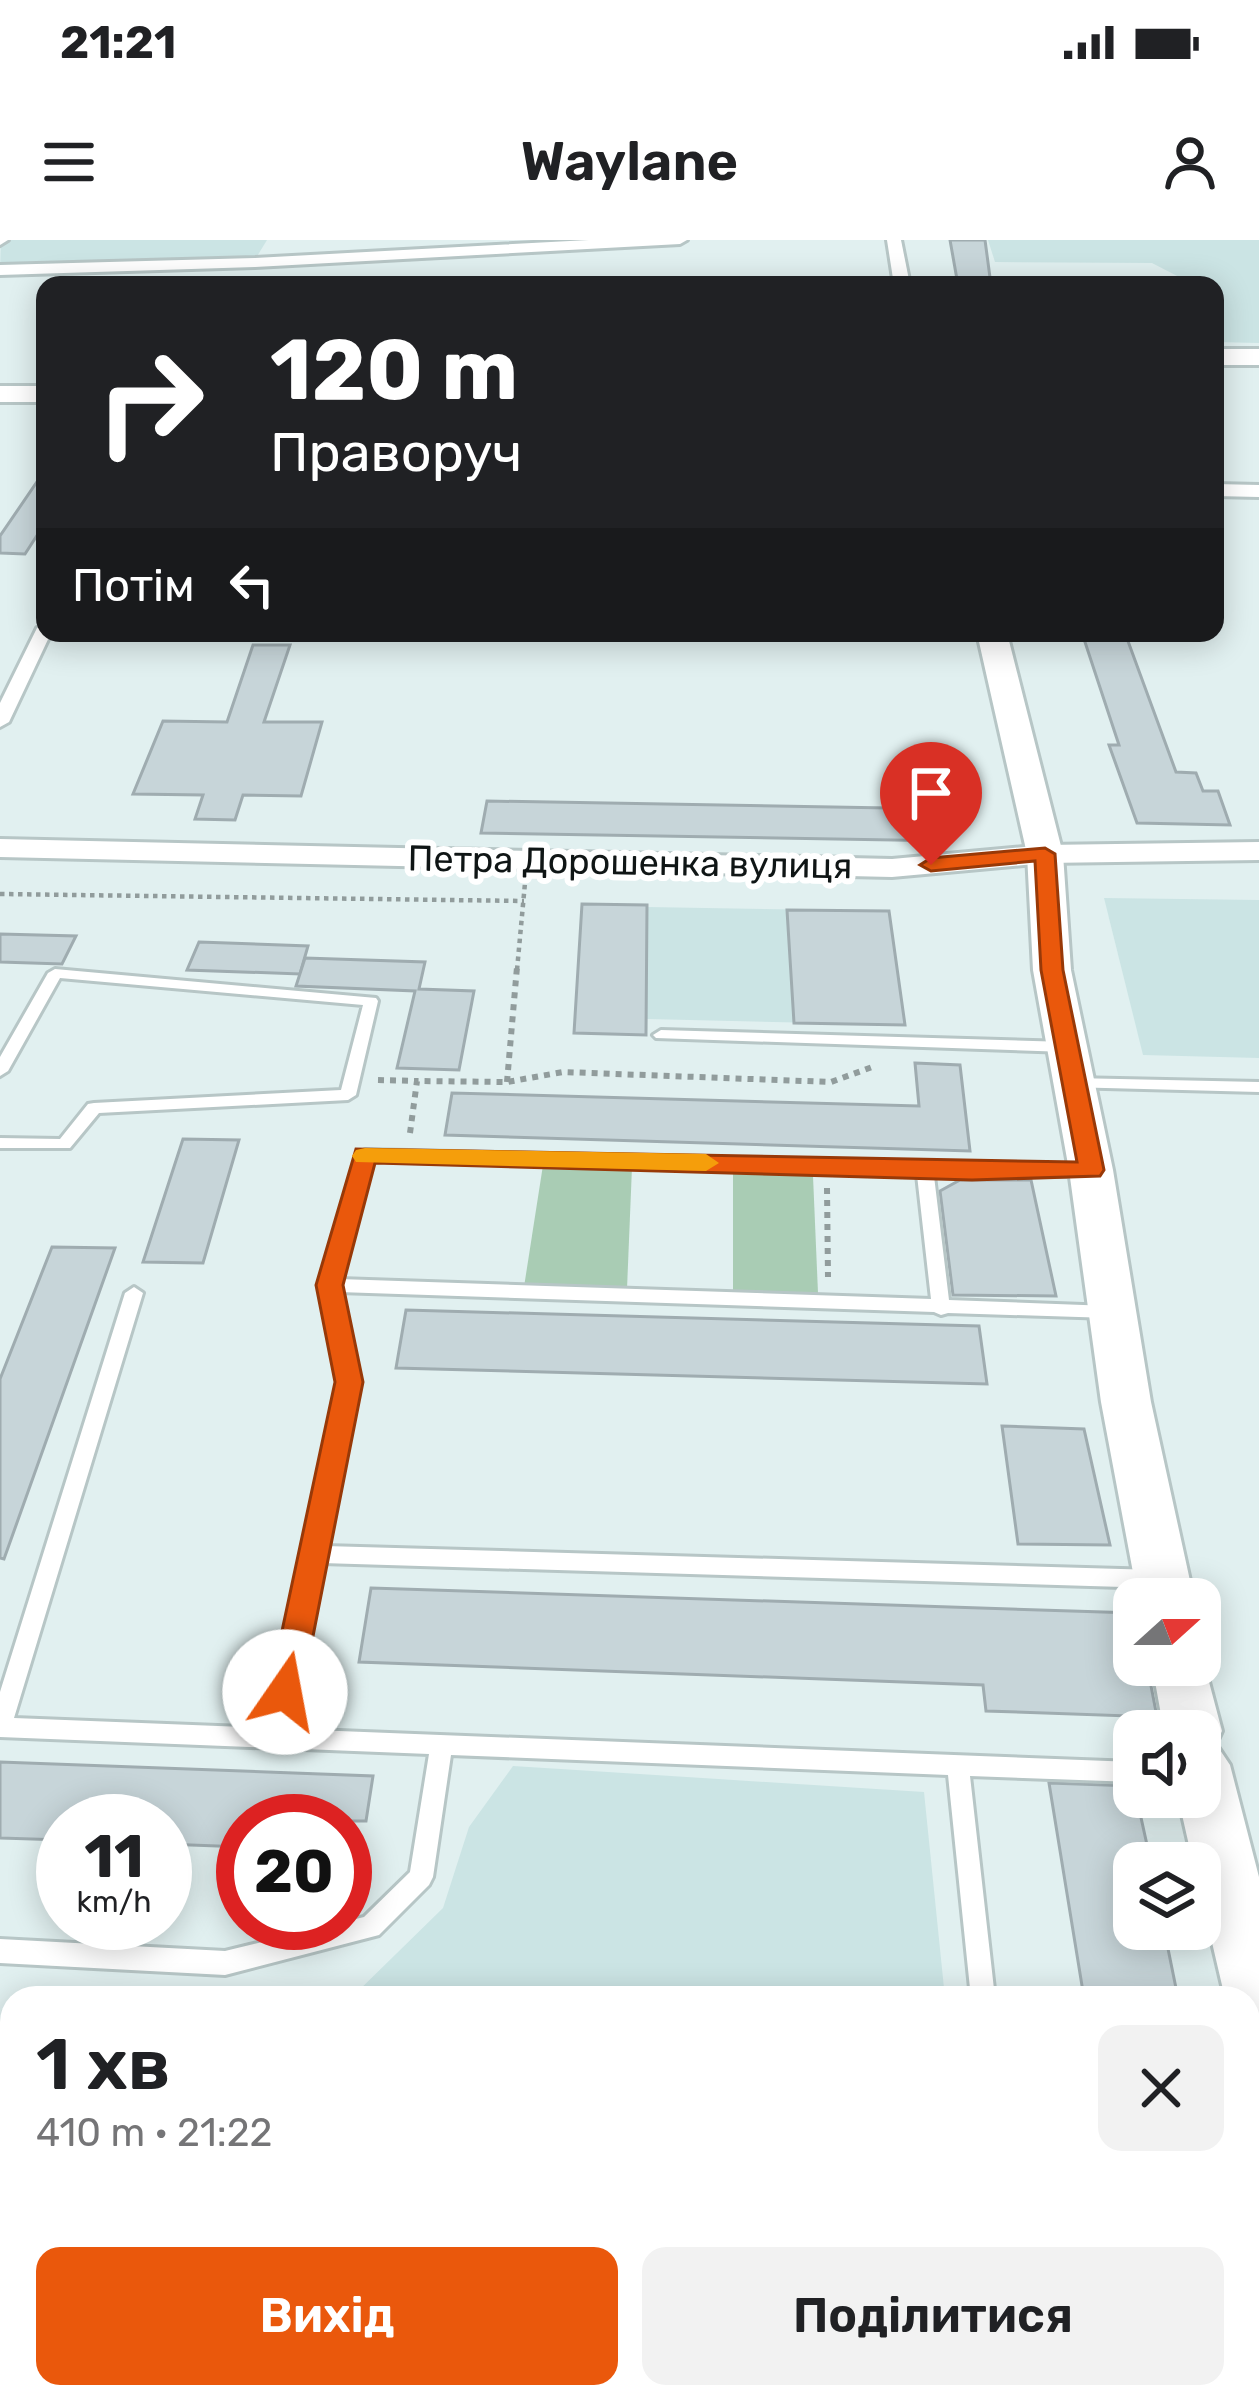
<!DOCTYPE html>
<html lang="uk">
<head>
<meta charset="utf-8">
<style>
	:root { --surface:#fff; --page:#f2f2f2; --text:#202124; --muted:#757577; --accent:#ea580c }
	body { margin:0; font-family:Rubik,sans-serif; background:var(--page); color:var(--text); height:100vh; display:flex; flex-direction:column; font-size:45px; white-space:nowrap }
	* { box-sizing:border-box; margin:0 }
	p { font-size:39px; color:var(--muted) }
	.icon { flex:none; width:66px; height:66px; fill:none; stroke:currentColor; stroke-width:2; stroke-linecap:round; stroke-linejoin:round }
	.map { position:relative; flex:1; overflow:hidden }
	.sheet { position:absolute; left:0px; top:1746px; width:1260px; height:423px; display:flex; flex-direction:column; background:var(--surface); border-radius:36px 36px 0 0; box-shadow:0 6px 30px #0003 }
	.sheet>* { flex:none }
	.top-card { position:absolute; left:36px; top:36px; width:1188px; height:366px; border-radius:24px; box-shadow:0 6px 30px #0003; background:#202124; color:#fff; overflow:hidden }
	.needle { width:78px; rotate:69deg }
	.buttons { position:absolute; left:1113px; top:1338px; display:grid; gap:24px }
	.buttons a { display:grid; place-items:center; width:108px; height:108px; border-radius:24px; background:var(--surface); box-shadow:0 6px 30px #0003; font-size:60px }
	.speed { position:absolute; left:36px; top:1554px; display:flex; gap:24px; font-size:60px; font-weight:700; text-align:center }
	.speed>* { display:grid; place-content:center; width:156px; height:156px; border-radius:50%; background:var(--surface); box-shadow:0 6px 30px #0003; line-height:1 }
	.speed small { font-size:30px; font-weight:400 }
	.speed .limit { border:18px solid #d22; background:#fff; color:#111 }
	.pin { position:absolute; display:grid; place-items:center; width:102px; height:102px; color:#fff; margin:-123px -51px; border-radius:50% 50% 50% 0; rotate:-45deg; box-shadow:0 0 12px #0007 }
	.pin .icon { rotate:45deg }
	.me { position:absolute; width:132px; margin:-66px; rotate:12deg; stroke-linejoin:round; filter:drop-shadow(0 0 9px #0008) }
	.turn { display:flex; align-items:center; gap:42px; height:252px; padding:0 36px; font-size:54px }
	.turn .icon { width:156px; height:156px; stroke-width:2.5 }
	.turn b { display:block; font-size:84px; line-height:102px }
	.then { display:flex; align-items:center; height:114px; padding:0 36px; background:#0003; gap:24px; font-size:45px }
	.round { display:grid; place-items:center; flex:none; width:126px; height:126px; border-radius:24px; background:var(--page) }
	.head { display:flex; align-items:center; justify-content:space-between; height:204px; padding:0 36px }
	h1 { font-size:72px; font-weight:600; line-height:90px }
	.cta { display:flex; gap:24px; margin-top:auto; padding:24px 36px }
	.cta a { flex:1; height:138px; border-radius:24px; background:var(--accent); color:#fff; font-size:48px; font-weight:600; line-height:138px; text-align:center }
	.cta a+a { background:var(--page); color:var(--text) }
	.status { display:flex; justify-content:space-between; align-items:center; height:84px; padding:0 60px; background:var(--surface); direction:ltr }
	.status svg { height:33px; fill:currentColor }
	header { display:flex; justify-content:space-between; align-items:center; height:156px; padding:0 36px; background:var(--surface); font-size:54px; font-weight:600 }
	.map>svg:first-child { display:block }
	.built { fill:#cbe4e4 }
	.green { fill:#a9ccb4 }
	.building { fill:#c7d5d9; stroke:#9facb0; stroke-width:3 }
	.lines { fill:none; stroke-linecap:round; stroke-linejoin:round }
	.service-casing { stroke:#b7c6c6; stroke-width:6 }
	.pedestrian-casing { stroke:#b7c6c6; stroke-width:6 }
	.minor-casing { stroke:#b7c6c6; stroke-width:6 }
	.tertiary-casing { stroke:#b7c6c6; stroke-width:6 }
	.secondary-casing { stroke:#b7c6c6; stroke-width:6 }
	.trunk-casing { stroke:#b7c6c6; stroke-width:6 }
	.path-far1 { stroke:#919c9c; stroke-width:4.5; stroke-dasharray:4.5 4.5; stroke-linecap:butt }
	.path { stroke:#919c9c; stroke-width:6; stroke-dasharray:6 6; stroke-linecap:butt }
	.service { fill:#fff; fill-rule:evenodd }
	.pedestrian { fill:#fff; fill-rule:evenodd }
	.minor { fill:#fff; fill-rule:evenodd }
	.tertiary { fill:#fff; fill-rule:evenodd }
	.secondary { fill:#fff; fill-rule:evenodd }
	.trunk { fill:#fff; fill-rule:evenodd }
	.route { fill:#ea580c; stroke:#983908; stroke-width:3 }
	.slow { fill:#f59e0b }
	.labels { text-anchor:middle; dominant-baseline:central; stroke-width:12; stroke-linejoin:round; paint-order:stroke }
	.far-street-label { font-size:36px; fill:#0f1515; stroke:#fff }
</style>
</head>
<body>
<div class="status"><b>21:21</b><svg viewBox="0 0 49 12"><path d="M0 12V9h3v3zM5 12V6h3v6zM10 12V3h3v9zM15 12V0h3v12zM26 1h20v11H26zM47 4h2v5h-2z"/></svg></div>
<header><svg class="icon" aria-label="menu" viewBox="0 0 24 24"><path d="M4 6h16M4 12h16M4 18h16"/></svg>Waylane<svg class="icon" aria-label="person" viewBox="0 0 24 24"><circle cx="12" cy="8" r="4"/><path d="M4 21q1-7 8-7t8 7"/></svg></header>
<div class="map">
<svg width="1259" height="2168" viewBox="0 0 1259 2168">
	<rect width="100%" height="100%" fill="#e1f0f0"/>
	<g class="built">
		<polygon points="1,0 267,0 256,18 0,30"/>
		<polygon points="988,0 1259,0 1259,103 1215,102 1215,45 1185,45 1181,38 1152,23 995,22"/>
		<polygon points="1104,658 1259,660 1259,818 1143,815"/>
		<polygon points="647,667 889,671 905,785 647,779"/>
		<polygon points="513,1526 924,1552 945,1758 351,1758 443,1668 469,1587"/>
		<polygon points="144,2157 988,2157 989,2168 143,2168"/>
	</g>
	<g class="green">
		<polygon points="543,925 632,927 627,1049 524,1047"/>
		<polygon points="733,934 813,936 818,1053 733,1050"/>
	</g>
	<g class="building">
		<polygon points="950,0 985,0 991,45 958,45"/>
		<polygon points="45,230 45,283 25,314 0,313 0,296"/>
		<polygon points="1082,393 1125,393 1176,532 1196,533 1203,551 1218,551 1230,585 1137,583 1109,505 1119,505"/>
		<polygon points="253,405 290,405 264,482 322,482 301,556 243,555 235,580 195,579 203,555 133,554 163,481 227,482"/>
		<polygon points="487,561 945,569 951,601 481,593"/>
		<polygon points="582,664 647,665 646,795 574,793"/>
		<polygon points="787,670 889,671 905,785 794,783"/>
		<polygon points="0,694 76,696 62,724 0,722"/>
		<polygon points="199,702 308,706 300,734 187,730"/>
		<polygon points="305,718 425,722 419,749 474,751 459,830 397,828 415,751 296,746"/>
		<polygon points="915,823 960,825 970,911 445,895 452,853 919,866"/>
		<polygon points="183,899 239,900 203,1023 143,1022"/>
		<polygon points="960,940 1031,940 1056,1056 953,1055 940,951"/>
		<polygon points="52,1007 115,1008 4,1319 0,1318 0,1139"/>
		<polygon points="406,1070 979,1086 987,1144 396,1128"/>
		<polygon points="1002,1186 1084,1189 1110,1305 1018,1304"/>
		<polygon points="371,1348 1134,1373 1134,1425 1147,1425 1157,1477 986,1471 983,1445 359,1422"/>
		<polygon points="0,1522 373,1536 366,1581 243,1581 243,1607 165,1604 165,1581 63,1581 63,1600 0,1598"/>
		<polygon points="1049,1543 1134,1546 1151,1623 1134,1623 1134,1689 1164,1689 1178,1758 1084,1758"/>
	</g>
	<g class="lines">
		<g class="service-casing">
			<g id="service">
				<polygon points="55,729 376,758 378,761 356,855 348,860 99,873 70,908 0,908 0,898 60,899 88,864 94,863 341,850 363,765 60,738 8,831 0,836 0,817 48,733"/>
				<polygon points="661,790 1067,802 1075,807 1067,812 656,798 653,795"/>
				<polygon points="1073,838 1259,842 1259,852 1067,847 1065,843 1067,839"/>
				<path d="M365 910 1097 926 1099 930 1097 934 1091 936H934L949 1060 1110 1066 1119 1072 1110 1078 948 1073 941 1075 934 1072 339 1052 358 1143 325 1306 1156 1330 1163 1333 1166 1339 1163 1345 1156 1348 322 1323 288 1489 1134 1522V1542L970 1536 995 1758H971L948 1535 451 1515 433 1637 429 1645 379 1695 225 1735 0 1723V1699L225 1711 364 1677 410 1632 429 1514 0 1497V1452L125 1053 134 1047 143 1053 14 1478 266 1488 340 1143 320 1045 357 915ZM372 921 917 935 931 1059 339 1039Z"/>
				<polygon points="1013,2157 1041,2157 1042,2168 1014,2168"/>
			</g>
		</g>
		<g class="pedestrian-casing">
			<polygon id="pedestrian" points="45,383 45,393 51,393 9,482 0,487 0,463 37,388"/>
		</g>
		<g class="minor-casing">
			<g id="minor">
				<polygon points="0,0 8,0 0,5"/>
				<polygon points="589,0 687,0 680,4 255,27 0,35 0,25 255,18"/>
				<polygon points="887,0 901,0 910,45 894,45"/>
				<polygon points="1215,244 1259,245 1259,257 1215,256"/>
			</g>
		</g>
		<g class="tertiary-casing">
			<polygon id="tertiary" points="0,599 892,619 1045,605 1259,602 1259,620 1045,623 892,637 0,617"/>
		</g>
		<g class="secondary-casing">
			<g id="secondary">
				<polygon points="977,393 1007,393 1063,614 1071,730 1113,930 1151,1162 1194,1359 1138,1359 1101,1162 1069,930 1033,730 1027,614"/>
				<polygon points="1200,1408 1222,1491 1216,1504 1230,1525 1259,1637 1259,1795 1248,1790 1248,1758 1225,1758 1200,1651 1200,1623 1193,1623 1178,1557 1200,1557 1200,1491 1164,1491 1152,1425 1200,1425"/>
			</g>
		</g>
		<g class="trunk-casing">
			<g id="trunk">
				<rect x="1215" y="109" width="44" height="16"/>
				<rect x="0" y="146" width="45" height="16"/>
			</g>
		</g>
		<g class="path-far1">
			<polyline points="0,654 524,661"/>
			<polyline points="517,730 525,643"/>
		</g>
		<g class="path">
			<polyline points="378,840 417,841"/>
			<polyline points="507,842 517,727"/>
			<polyline points="410,893 417,841 507,842 563,832 831,842 875,826"/>
			<polyline points="827,948 828,1037"/>
		</g>
		<use href="#service" class="service"/>
		<use href="#pedestrian" class="pedestrian"/>
		<use href="#minor" class="minor"/>
		<use href="#tertiary" class="tertiary"/>
		<use href="#secondary" class="secondary"/>
		<use href="#trunk" class="trunk"/>
	</g>
	<polygon class="route" points="1045,608 1055,614 1063,730 1104,930 1100,936 972,940 375,923 343,1045 363,1142 302,1452 297,1462 285,1466 274,1462 269,1452 335,1142 316,1045 356,909 1077,922 1041,730 1035,621 931,631 920,625 931,618"/>
	<polygon class="slow" points="365,908 706,914 719,923 706,931 356,922 352,916 356,910"/>
	<g class="labels">
		<g class="far-street-label">
			<text transform="translate(630 622) rotate(1)">Петра Дорошенка вулиця</text>
		</g>
	</g>
</svg>
<div class="buttons">
<a><svg class="needle" viewBox="-14 -14 28 28"><path d="M0-13l5 13h-10z" fill="#e53935"/><path d="M0 13l5-13h-10z" fill="#757577"/></svg></a>
<a><svg class="icon" aria-label="sound" viewBox="0 0 24 24"><path d="M4 9h4l5-4v14l-5-4H4zM17 9q2 3 0 6"/></svg></a>
<a><svg class="icon" aria-label="layers" viewBox="0 0 24 24"><path d="M12 4l9 5-9 5-9-5zM3 14l9 5 9-5"/></svg></a>
</div>
<div class="speed"><div>11<small>km/h</small></div><div class="limit">20</div></div>
<div class="pin" style="left:931px;top:625px;background:#d93025"><svg class="icon" aria-label="arrive" viewBox="0 0 24 24"><path d="M6 21V4h12l-3 4 3 4H6"/></svg></div>
<svg class="me" style="left:285px;top:1452px" viewBox="-20 -20 40 40"><circle r="19" fill="#fff"/><path d="M0-13L10 11 0 6-10 11z" fill="#ea580c"/></svg>
<div class="top-card">
<div class="turn"><svg class="icon" aria-label="right" viewBox="0 0 24 24"><path d="M7 20v-9h11M14 6l5 5-5 5"/></svg><div><b>120 m</b>Праворуч</div></div>
<div class="then">Потім<svg class="icon" aria-label="left" viewBox="0 0 24 24"><path d="M17 20v-9H6M10 6l-5 5 5 5"/></svg></div>
</div>
<section class="sheet">
<div class="head"><div><h1>1 хв</h1><p>410 m · 21:22</p></div><a class="round"><svg class="icon" aria-label="close" viewBox="0 0 24 24"><path d="M6 6l12 12M18 6L6 18"/></svg></a></div>
<div class="cta"><a>Вихід</a><a>Поділитися</a></div>
</section>
</div>
</body>
</html>
